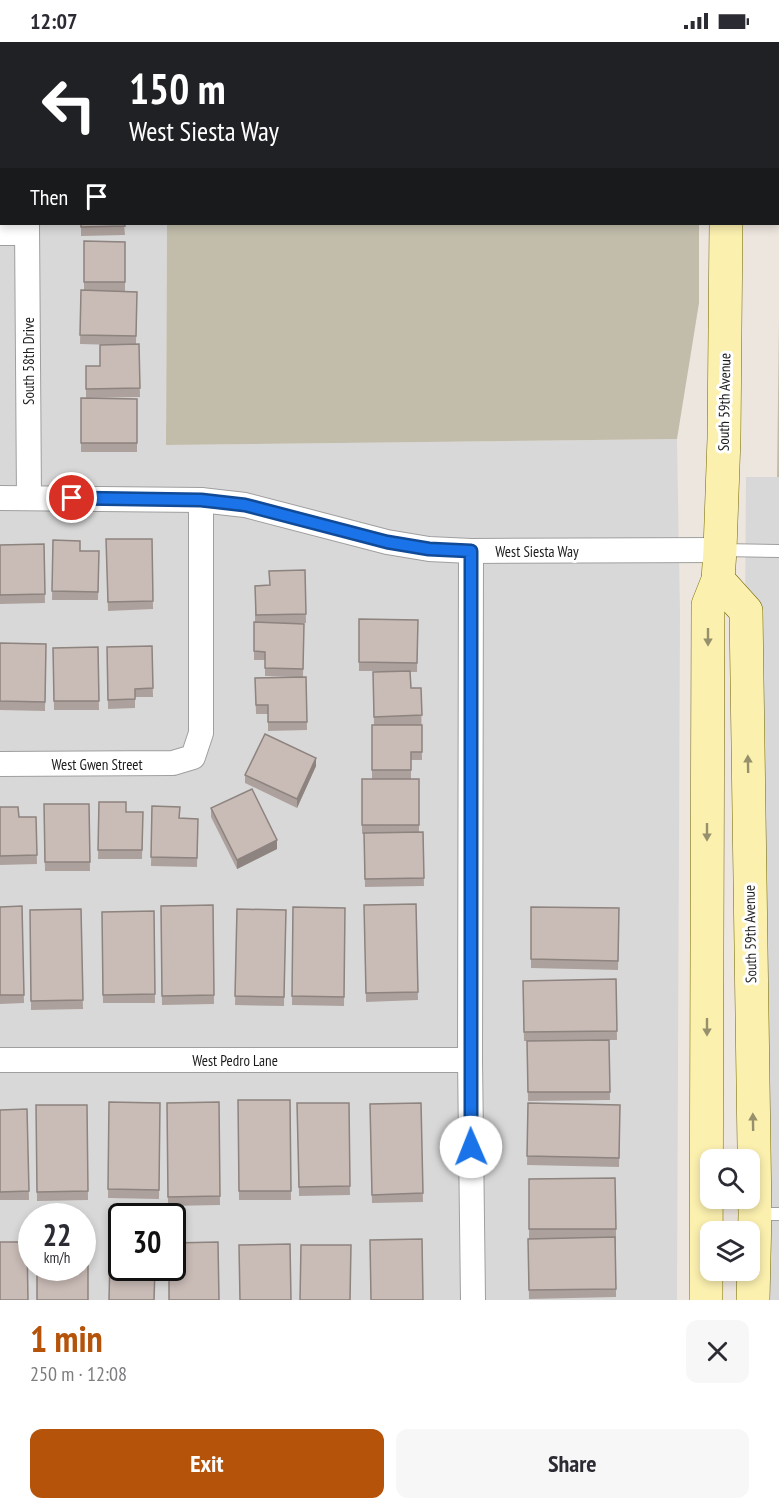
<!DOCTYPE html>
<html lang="en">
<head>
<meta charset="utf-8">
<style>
	:root { --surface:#fff; --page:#f7f7f7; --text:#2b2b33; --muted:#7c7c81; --accent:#b45309 }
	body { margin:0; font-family:"PT Sans Narrow",sans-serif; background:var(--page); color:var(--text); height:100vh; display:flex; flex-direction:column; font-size:22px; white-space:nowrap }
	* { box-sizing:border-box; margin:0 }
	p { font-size:20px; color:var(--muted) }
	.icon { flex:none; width:33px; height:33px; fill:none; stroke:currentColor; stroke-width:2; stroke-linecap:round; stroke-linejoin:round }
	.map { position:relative; height:1258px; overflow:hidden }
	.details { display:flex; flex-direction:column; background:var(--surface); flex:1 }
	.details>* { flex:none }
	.top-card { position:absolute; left:0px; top:0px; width:780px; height:183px; box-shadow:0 3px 9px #0003; background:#202124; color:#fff; overflow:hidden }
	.fabs { position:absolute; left:700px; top:1107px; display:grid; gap:12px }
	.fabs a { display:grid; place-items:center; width:60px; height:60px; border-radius:12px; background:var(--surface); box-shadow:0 3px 9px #0003; font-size:30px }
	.speed { position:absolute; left:18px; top:1161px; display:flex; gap:12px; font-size:30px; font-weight:700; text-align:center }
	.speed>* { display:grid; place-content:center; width:78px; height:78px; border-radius:50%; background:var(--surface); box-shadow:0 3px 9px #0003; line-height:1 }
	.speed small { font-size:15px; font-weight:400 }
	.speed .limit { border:3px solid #111; border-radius:9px; background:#fff; color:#111 }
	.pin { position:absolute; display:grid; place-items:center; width:51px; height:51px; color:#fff; margin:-26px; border:3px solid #fff; border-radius:50%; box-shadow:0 2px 6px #0007 }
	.me { position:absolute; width:66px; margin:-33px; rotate:359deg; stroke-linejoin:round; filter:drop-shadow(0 0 4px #0008) }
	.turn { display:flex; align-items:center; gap:21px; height:126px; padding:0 30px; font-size:27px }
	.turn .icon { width:78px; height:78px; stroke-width:2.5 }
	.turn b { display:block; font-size:42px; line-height:51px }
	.then { display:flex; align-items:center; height:57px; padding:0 30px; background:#0003; gap:12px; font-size:22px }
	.round { display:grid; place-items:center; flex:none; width:63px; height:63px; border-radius:12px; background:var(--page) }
	.overview { display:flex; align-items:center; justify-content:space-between; height:102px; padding:0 30px }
	h1 { font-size:36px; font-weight:700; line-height:45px; color:var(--accent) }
	.primary-button { display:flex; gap:12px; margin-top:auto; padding:12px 30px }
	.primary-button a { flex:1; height:69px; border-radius:12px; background:var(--accent); color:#fff; font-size:24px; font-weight:700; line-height:69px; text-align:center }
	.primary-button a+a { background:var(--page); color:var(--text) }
	.status { display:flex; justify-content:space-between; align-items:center; height:42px; padding:0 30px; background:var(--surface); direction:ltr }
	.status svg { height:16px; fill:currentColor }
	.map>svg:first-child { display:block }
	.residential { fill:#d9d8d8; fill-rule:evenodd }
	.construction { fill:#c2bdab }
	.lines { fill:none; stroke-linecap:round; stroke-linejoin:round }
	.lane-casing { stroke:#9f9f9f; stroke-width:14 }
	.street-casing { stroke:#9f9f9f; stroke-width:26 }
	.secondary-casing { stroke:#736800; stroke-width:34 }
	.lane { stroke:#fff; stroke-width:12 }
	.street { stroke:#fff; stroke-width:24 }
	.secondary { stroke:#fcf0af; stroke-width:33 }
	.wall { fill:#ada19d }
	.shaded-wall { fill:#8d837f }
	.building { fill:#c9bbb6; stroke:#8d837f; stroke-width:1.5 }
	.oneway { fill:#97906c }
	.route-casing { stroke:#114b97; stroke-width:15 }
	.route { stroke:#1a73e8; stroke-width:10 }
	.labels { text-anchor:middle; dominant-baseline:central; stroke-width:6; stroke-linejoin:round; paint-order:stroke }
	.street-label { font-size:15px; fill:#1b1b1b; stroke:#fff }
</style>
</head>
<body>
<div class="status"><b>12:07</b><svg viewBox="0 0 49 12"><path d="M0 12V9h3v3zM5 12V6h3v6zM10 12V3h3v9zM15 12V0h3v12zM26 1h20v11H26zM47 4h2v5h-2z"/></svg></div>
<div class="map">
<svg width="779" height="1258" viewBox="0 0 779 1258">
	<rect width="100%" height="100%" fill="#ede6df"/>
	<g class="residential">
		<path d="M0 0H168L2 2V182H167L166 403 677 397 680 571 677 1258H0ZM32 1174H82V1226H32ZM122 1174H172V1226H122Z"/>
		<polygon points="746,435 779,435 779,1258 740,1258"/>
	</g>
	<g class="construction">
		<polygon points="168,0 699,0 168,2"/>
		<polygon points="167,182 699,182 699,261 677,397 166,403"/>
		<polygon points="779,279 779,435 777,435"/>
	</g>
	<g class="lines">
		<g class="lane-casing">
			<g id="lane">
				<polyline points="722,508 779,509"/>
				<polyline points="756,1172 779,1172"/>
			</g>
		</g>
		<g class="street-casing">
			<g id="street">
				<polyline points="26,0 26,2"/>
				<polyline points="27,182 29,456"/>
				<polyline points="0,191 27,191"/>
				<polyline points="0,456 201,458 245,463 387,500 429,507 471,509 720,508"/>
				<polyline points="471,509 470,1018 473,1258"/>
				<polyline points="0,722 173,721 193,715 201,691 201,458"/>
				<polyline points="0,1018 470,1018"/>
			</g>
		</g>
		<g class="secondary-casing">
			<g id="secondary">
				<polyline points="727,2 727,0"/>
				<polyline points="718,538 746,569 755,1172 753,1258"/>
				<polyline points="706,1258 708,563 718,538 720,508 724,396 726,182"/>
			</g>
		</g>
		<use href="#lane" class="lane"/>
		<use href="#street" class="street"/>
		<use href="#secondary" class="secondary"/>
	</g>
	<g class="wall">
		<polygon points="81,182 124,182 125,193 81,194"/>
		<polygon points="84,199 125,200 125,249 137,250 136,302 139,302 140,355 88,356 137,357 137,410 81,410 81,356 86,356 86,324 100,324 116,303 80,302 81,248 84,248"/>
		<polygon points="106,497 152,497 153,567 108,569"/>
		<polygon points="53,498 80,509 99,509 98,558 52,558"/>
		<polygon points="44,502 45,561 0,562 0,503"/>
		<polygon points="305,528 306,581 288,581 304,582 303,635 306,635 307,688 268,689 268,672 256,672 255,636 293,635 265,634 265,618 254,618 254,580 255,580 255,544 270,543"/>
		<polygon points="359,577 418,578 417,630 410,630 411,646 421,646 422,718 411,718 411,737 419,737 419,790 423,790 424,844 365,845 364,792 362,792 362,737 372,737 372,683 374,683 373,630 392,629 359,629"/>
		<polygon points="46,602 45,669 0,668 0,620"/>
		<polygon points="152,604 153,655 135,655 135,666 108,667 107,605"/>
		<polygon points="98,605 99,668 54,668 53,606"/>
		<polygon points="316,724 297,766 245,741 245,733"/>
		<polygon points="99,760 126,770 143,770 142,817 98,817"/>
		<polygon points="44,762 89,762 90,829 45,829"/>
		<polygon points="152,764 180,776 198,777 197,825 151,824"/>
		<polygon points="0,765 19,775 36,775 37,822 0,823"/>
		<polygon points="211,766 277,807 237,827 211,775"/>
		<polygon points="416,862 418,958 366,960 364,863"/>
		<polygon points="213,863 214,962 162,963 161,864"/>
		<polygon points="22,864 24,961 0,962 0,865"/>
		<polygon points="293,865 345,866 344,964 292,963"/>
		<polygon points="531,865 619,866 618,928 531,926"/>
		<polygon points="81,867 83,967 31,968 30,868"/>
		<polygon points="237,867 286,868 284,964 235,963"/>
		<polygon points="154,869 155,961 103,961 102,870"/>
		<polygon points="616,937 617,998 609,998 610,1058 528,1059 527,999 524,999 523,939"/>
		<polygon points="238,1058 290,1058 291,1158 239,1158"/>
		<polygon points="109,1060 160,1061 159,1157 108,1156"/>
		<polygon points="219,1060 220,1163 168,1164 167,1061"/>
		<polygon points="297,1061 349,1061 350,1153 299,1154"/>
		<polygon points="421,1061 423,1160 372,1161 370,1062"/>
		<polygon points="528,1061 620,1063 619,1125 527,1123"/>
		<polygon points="36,1063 87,1063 88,1158 37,1159"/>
		<polygon points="27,1067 29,1158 0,1158 0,1068"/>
		<polygon points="529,1137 616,1187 616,1255 529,1257 528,1197 529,1196"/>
	</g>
	<g class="shaded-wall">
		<polygon points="316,716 316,724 297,766 297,757"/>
		<polygon points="277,798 277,807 237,827 237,818"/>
	</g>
	<g class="building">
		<rect x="82" y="0" width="43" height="2"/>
		<polygon points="81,182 124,182 125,184 81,185"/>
		<polygon points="84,199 125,200 125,240 84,240"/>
		<polygon points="81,248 137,250 136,294 80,293"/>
		<polygon points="139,302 140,346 86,347 86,324 100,324 100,303"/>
		<polygon points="81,356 137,357 137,401 81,401"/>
		<polygon points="106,497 152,497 153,559 108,560"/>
		<polygon points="53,498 80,499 80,509 99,509 98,550 52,549"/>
		<polygon points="44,502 45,552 0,553 0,503"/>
		<polygon points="305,528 306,572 256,573 255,544 270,543 269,529"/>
		<polygon points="359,577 418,578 417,621 359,620"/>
		<polygon points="254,580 304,582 303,627 265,626 265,610 254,609"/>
		<polygon points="0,601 46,602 45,660 0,659"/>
		<polygon points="152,604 153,646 135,647 135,657 108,658 107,605"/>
		<polygon points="98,605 99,659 54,659 53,606"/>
		<polygon points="410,629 411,646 421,646 422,673 374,675 373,630"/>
		<polygon points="306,635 307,680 268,680 268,663 256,663 255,636"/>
		<polygon points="372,683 422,683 422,710 411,710 411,728 372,728"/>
		<polygon points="265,692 316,716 297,757 245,733"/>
		<rect x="362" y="737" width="57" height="46"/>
		<polygon points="252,747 277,798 237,818 211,766"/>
		<polygon points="99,760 126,760 126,770 143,770 142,808 98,808"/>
		<polygon points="44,762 89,762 90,820 45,820"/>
		<polygon points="152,764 180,765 179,776 198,777 197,816 151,815"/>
		<polygon points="0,765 18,765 19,775 36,775 37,813 0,814"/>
		<polygon points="423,790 424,836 365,837 364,791"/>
		<polygon points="416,862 418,950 366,951 364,863"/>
		<polygon points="213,863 214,953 162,954 161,864"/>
		<polygon points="22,864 24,953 0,953 0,865"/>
		<polygon points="293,865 345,866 344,955 292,954"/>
		<polygon points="531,865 619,866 618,919 531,917"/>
		<polygon points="81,867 83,958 31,959 30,868"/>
		<polygon points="237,867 286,868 284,955 235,954"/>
		<polygon points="154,869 155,952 103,953 102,870"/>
		<polygon points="616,937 617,989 524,990 523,939"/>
		<polygon points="609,998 610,1050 528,1050 527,999"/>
		<polygon points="238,1058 290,1058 291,1149 239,1149"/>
		<polygon points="109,1060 160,1061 159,1148 108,1147"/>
		<polygon points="219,1060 220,1154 168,1155 167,1061"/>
		<polygon points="297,1061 349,1061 350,1144 299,1145"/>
		<polygon points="421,1061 423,1151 372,1153 370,1062"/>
		<polygon points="528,1061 620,1063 619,1116 527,1114"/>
		<polygon points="36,1063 87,1063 88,1149 37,1150"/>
		<polygon points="27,1067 29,1149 0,1150 0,1068"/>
		<polygon points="615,1136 616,1187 529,1187 529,1137"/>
		<polygon points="615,1195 616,1247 529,1248 528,1197"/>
		<polygon points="422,1197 423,1258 371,1258 370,1198"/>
		<polygon points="0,1200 27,1200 28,1258 0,1258"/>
		<polygon points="218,1200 219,1258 169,1258 169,1226 172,1226 172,1201"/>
		<polygon points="290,1202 291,1258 240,1258 239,1203"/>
		<polygon points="301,1203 351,1203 350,1258 300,1258"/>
		<polygon points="82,1207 88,1207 88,1258 37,1258 37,1226 82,1226"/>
		<polygon points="110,1216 122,1216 122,1226 155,1226 154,1258 109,1258"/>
	</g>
	<defs><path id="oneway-solid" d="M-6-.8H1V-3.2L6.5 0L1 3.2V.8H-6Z" transform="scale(1.5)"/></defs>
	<g class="oneway">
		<use href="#oneway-solid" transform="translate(708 595) rotate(90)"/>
		<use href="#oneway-solid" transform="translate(748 722) rotate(-91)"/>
		<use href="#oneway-solid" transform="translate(707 790) rotate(90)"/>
		<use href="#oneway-solid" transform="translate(707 985) rotate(90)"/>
		<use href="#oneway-solid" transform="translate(753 1080) rotate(-91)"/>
	</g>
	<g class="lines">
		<g class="route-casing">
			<polyline id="route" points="72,456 201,458 245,463 387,500 429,507 471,509 471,1105"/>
		</g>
		<use href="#route" class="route"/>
	</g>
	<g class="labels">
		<g class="street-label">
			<text transform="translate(28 319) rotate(-90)">South 58th Drive</text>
			<text transform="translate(724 360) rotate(-89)">South 59th Avenue</text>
			<text x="537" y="509">West Siesta Way</text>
			<text x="97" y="722">West Gwen Street</text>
			<text transform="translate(750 892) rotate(-91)">South 59th Avenue</text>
			<text x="235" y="1018">West Pedro Lane</text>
		</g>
	</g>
</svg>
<div class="fabs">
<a><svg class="icon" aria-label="search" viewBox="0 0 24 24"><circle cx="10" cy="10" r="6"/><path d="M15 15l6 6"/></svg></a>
<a><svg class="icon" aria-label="layers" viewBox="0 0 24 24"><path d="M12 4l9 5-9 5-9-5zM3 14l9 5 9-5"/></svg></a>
</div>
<div class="speed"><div>22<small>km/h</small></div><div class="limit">30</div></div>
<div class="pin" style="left:72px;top:456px;background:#d93025"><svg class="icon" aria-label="arrive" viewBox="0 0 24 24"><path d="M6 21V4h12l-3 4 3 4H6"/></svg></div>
<svg class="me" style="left:471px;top:1105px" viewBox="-20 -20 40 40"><circle r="19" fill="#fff"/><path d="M0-13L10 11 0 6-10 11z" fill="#1a73e8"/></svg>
<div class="top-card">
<div class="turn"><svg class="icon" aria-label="left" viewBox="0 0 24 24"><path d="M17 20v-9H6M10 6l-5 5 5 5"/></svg><div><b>150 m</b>West Siesta Way</div></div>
<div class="then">Then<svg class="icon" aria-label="arrive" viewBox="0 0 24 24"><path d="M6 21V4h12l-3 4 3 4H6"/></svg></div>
</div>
</div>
<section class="details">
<div class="overview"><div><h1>1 min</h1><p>250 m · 12:08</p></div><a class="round"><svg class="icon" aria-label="close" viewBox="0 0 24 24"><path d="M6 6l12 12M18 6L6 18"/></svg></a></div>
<div class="primary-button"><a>Exit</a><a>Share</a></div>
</section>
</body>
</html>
